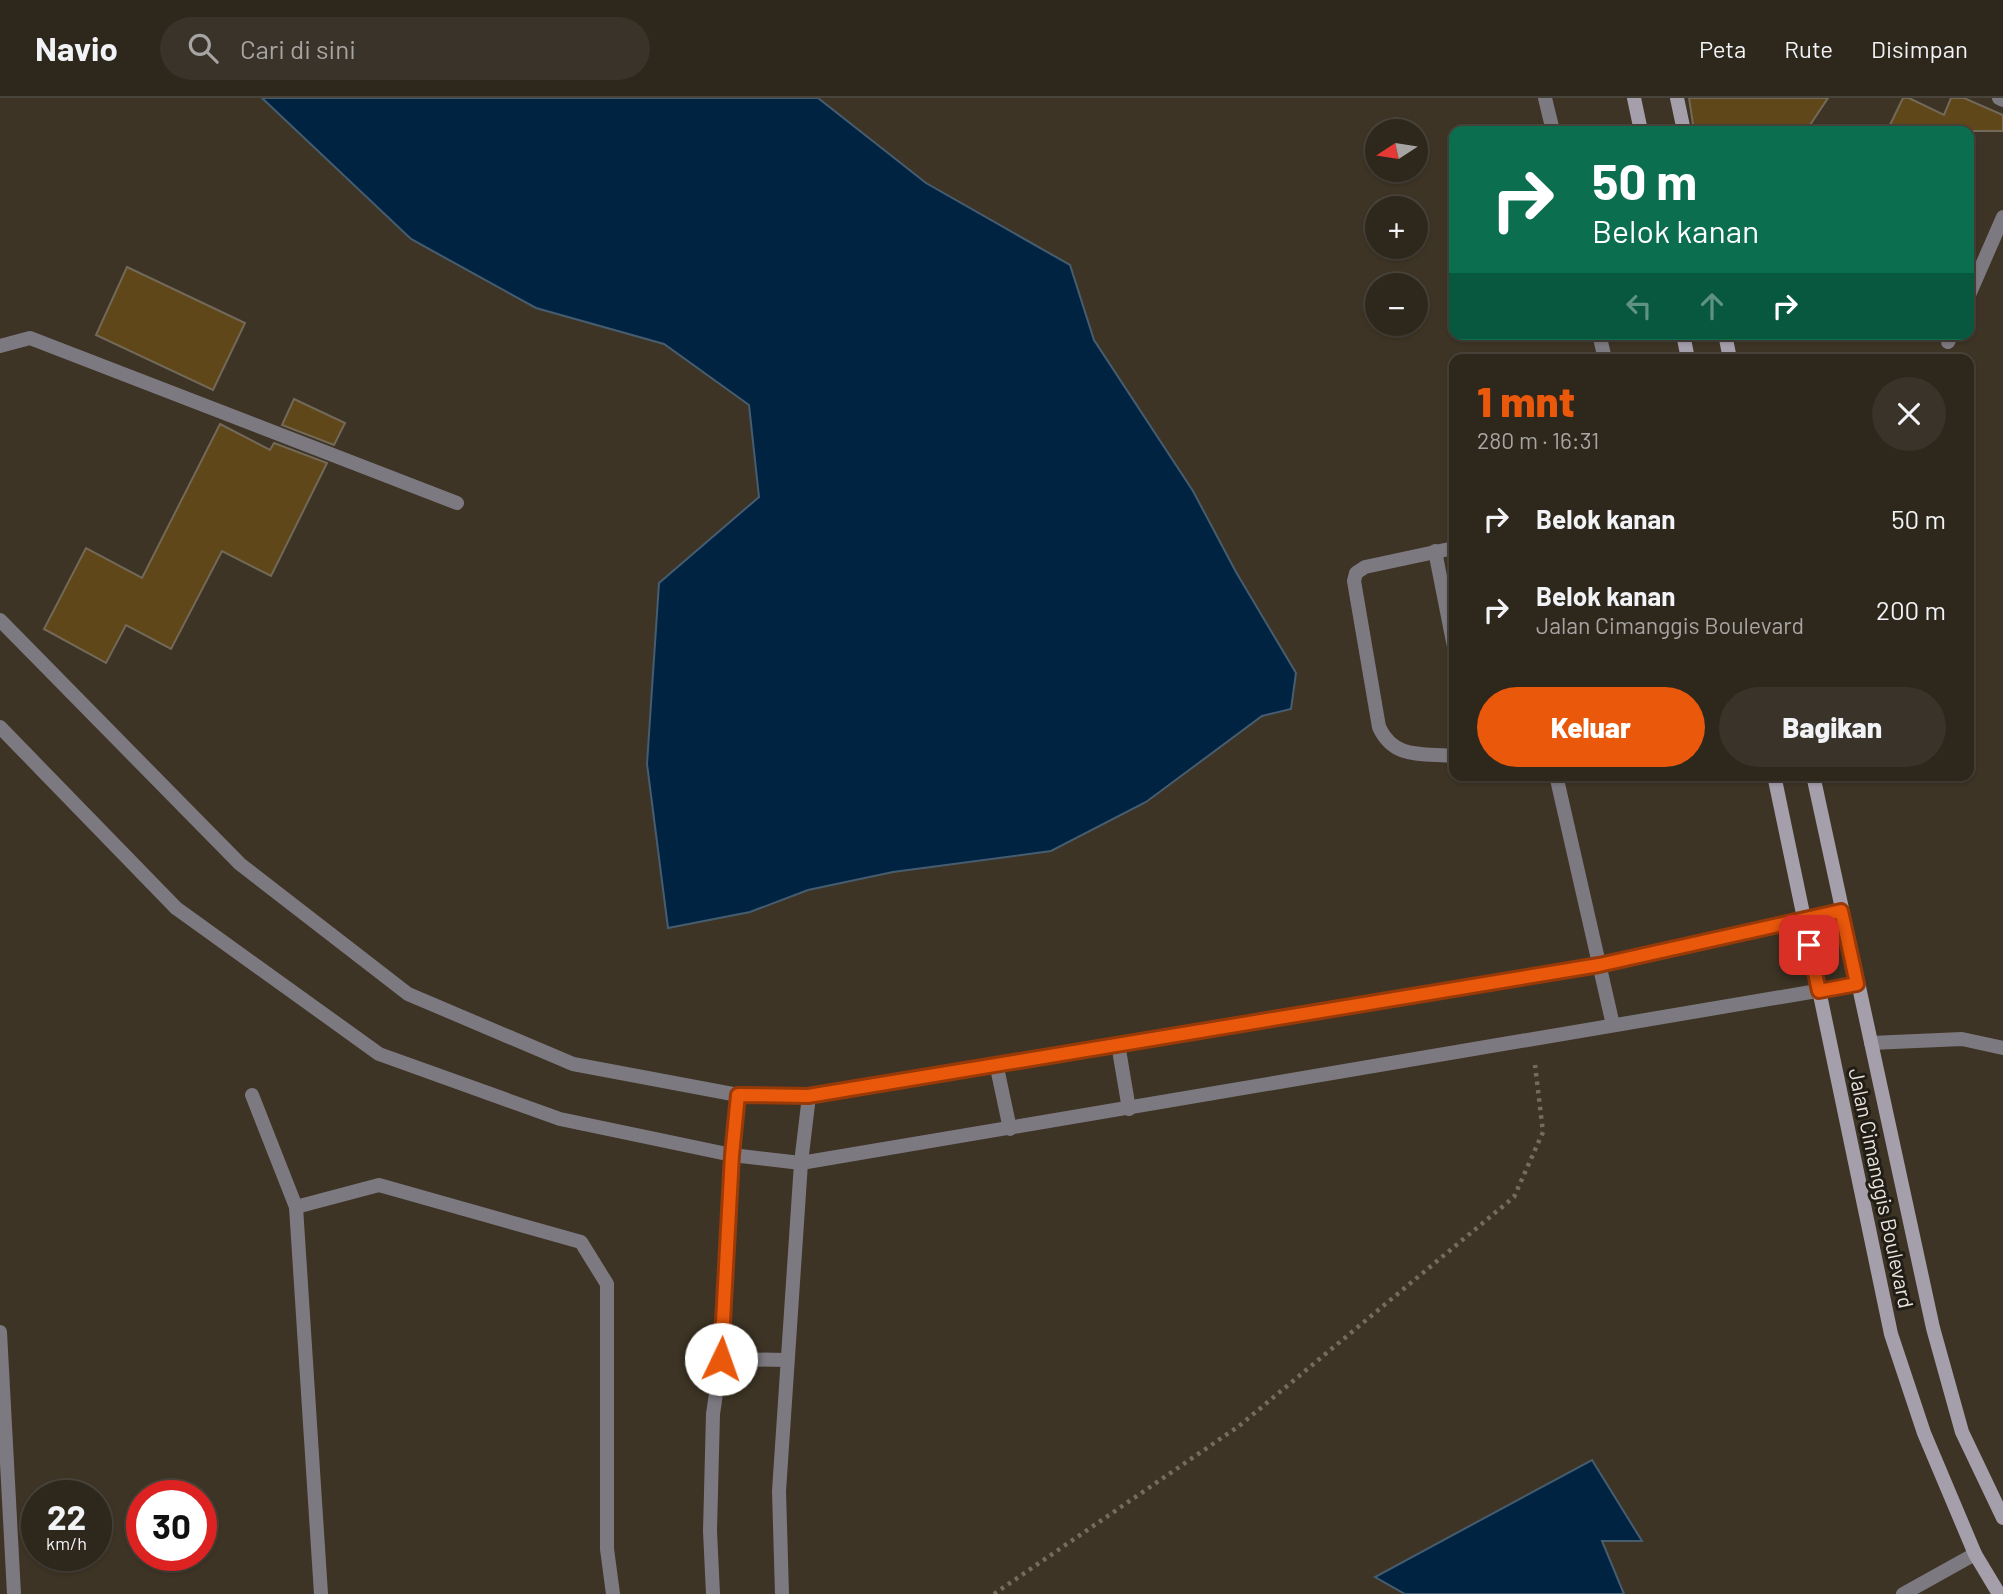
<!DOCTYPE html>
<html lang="id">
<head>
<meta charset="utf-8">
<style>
	:root { --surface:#2e271c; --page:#3a3329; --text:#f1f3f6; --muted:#a7a5a3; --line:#49443b; --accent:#ea580c }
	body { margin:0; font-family:Barlow,sans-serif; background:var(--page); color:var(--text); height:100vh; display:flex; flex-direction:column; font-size:26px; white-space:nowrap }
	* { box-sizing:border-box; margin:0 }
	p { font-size:23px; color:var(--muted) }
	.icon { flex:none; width:38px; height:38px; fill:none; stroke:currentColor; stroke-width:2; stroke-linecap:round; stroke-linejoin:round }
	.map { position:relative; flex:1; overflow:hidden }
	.side { position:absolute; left:1449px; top:256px; width:525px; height:427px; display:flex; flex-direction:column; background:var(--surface); border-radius:14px; box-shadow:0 2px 5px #0004,0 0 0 2px var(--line) }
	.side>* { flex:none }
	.hud { position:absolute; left:1449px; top:28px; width:525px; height:214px; border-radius:14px; box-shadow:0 2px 5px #0004,0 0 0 2px var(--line); background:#0b6e4f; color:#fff; overflow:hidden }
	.needle { width:46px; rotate:258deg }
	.controls { position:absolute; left:1365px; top:21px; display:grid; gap:14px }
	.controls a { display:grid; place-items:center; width:63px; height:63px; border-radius:50%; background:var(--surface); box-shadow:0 2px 5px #0004,0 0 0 2px var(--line); font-size:35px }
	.speed { position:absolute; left:21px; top:1382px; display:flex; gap:14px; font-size:35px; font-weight:700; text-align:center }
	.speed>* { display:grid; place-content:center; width:91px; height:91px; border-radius:50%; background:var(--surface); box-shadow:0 2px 5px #0004,0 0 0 2px var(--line); line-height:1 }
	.speed small { font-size:18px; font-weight:400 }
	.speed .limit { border:10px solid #d22; background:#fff; color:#111 }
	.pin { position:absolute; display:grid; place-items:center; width:60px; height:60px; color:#fff; margin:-30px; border-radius:14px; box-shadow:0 4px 10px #0006 }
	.me { position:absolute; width:77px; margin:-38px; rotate:3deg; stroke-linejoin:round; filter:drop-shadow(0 0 5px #0008) }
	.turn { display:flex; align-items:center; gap:24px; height:147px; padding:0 28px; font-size:32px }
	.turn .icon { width:91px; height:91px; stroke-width:2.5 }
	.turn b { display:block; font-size:49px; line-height:60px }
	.lanes { display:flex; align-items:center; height:66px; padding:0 28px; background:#0003; justify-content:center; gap:35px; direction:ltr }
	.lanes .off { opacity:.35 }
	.round { display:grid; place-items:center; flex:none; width:74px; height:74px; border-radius:37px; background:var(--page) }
	.head { display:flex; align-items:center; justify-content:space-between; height:119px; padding:0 28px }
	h1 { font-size:42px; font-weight:800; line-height:52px; color:var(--accent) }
	.cta { display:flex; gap:14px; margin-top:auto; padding:14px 28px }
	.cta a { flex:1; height:80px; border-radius:42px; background:var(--accent); color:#fff; font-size:28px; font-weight:800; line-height:80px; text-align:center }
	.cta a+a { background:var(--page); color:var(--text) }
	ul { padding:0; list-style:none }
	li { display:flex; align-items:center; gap:21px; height:91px; padding:0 28px }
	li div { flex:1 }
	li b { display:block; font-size:26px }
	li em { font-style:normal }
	header { display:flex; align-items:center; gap:42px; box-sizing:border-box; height:98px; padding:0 35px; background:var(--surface); border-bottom:2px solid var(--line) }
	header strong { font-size:33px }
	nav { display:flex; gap:38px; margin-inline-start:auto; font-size:24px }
	.search { width:490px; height:63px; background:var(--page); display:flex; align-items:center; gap:18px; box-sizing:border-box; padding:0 24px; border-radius:38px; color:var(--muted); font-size:26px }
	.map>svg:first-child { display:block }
	.water { fill:#002342; stroke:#465d70; stroke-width:2 }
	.building { fill:#5f4719; stroke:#736959; stroke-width:2 }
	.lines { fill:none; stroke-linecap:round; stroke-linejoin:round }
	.path { stroke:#746c5f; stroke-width:4.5; stroke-dasharray:3.5 5; stroke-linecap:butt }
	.lane { stroke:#7d7981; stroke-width:14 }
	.street { stroke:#7d7981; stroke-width:14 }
	.secondary { stroke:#a59fab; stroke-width:14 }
	.route-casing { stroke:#983908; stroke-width:18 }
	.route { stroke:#ea580c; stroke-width:12 }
	.labels { text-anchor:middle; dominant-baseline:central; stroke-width:6; stroke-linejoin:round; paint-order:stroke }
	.street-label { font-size:21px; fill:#eae4db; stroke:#201c16 }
</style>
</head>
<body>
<header>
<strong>Navio</strong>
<div class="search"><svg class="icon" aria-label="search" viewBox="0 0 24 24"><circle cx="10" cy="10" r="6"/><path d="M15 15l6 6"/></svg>Cari di sini</div>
<nav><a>Peta</a><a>Rute</a><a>Disimpan</a></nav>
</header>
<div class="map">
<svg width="2003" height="1496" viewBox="0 0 2003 1496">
	<rect width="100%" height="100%" fill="#3d3425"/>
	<g class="water">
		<polygon points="262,0 818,0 926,85 1070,167 1094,242 1193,393 1236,474 1296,575 1291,611 1262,618 1146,704 1051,753 893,774 808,792 750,814 668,830 647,666 659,485 759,399 749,307 664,246 536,210 411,141"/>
		<polygon points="1592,1362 1642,1443 1602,1443 1624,1496 1405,1496 1375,1479"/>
	</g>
	<g class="building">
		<polygon points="1689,0 1828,0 1806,33 1694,33"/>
		<polygon points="1903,0 1909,0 1944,17 1951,0 1964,0 2003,17 2003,33 1887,33"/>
		<polygon points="127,169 245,225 213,292 96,237"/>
		<polygon points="294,301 345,325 334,347 282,327"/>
		<polygon points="220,326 270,352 274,345 327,365 271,478 222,453 171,551 126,527 106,565 44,531 86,450 142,480"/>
	</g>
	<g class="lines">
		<polyline class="path" points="994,1496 1239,1328 1514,1099 1543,1034 1535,967"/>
		<g class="lane">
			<polyline points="1545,0 1553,33"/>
			<polyline points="1969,197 2003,119"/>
			<polyline points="1599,236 1605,261"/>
			<polyline points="1948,244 1952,236"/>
			<polyline points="0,248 30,240 457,405"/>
			<path d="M1454 450 1365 469 1356 475 1354 483 1379 629C1394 662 1423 655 1454 658"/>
			<polyline points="1435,453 1454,549"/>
			<polyline points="1556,677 1613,927"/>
			<polyline points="1871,945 1962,941 2003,950"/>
			<polyline points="1118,946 1129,1011"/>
			<polyline points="996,965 1010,1031"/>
			<polyline points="1903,1496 1975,1456"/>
		</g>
		<g class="street">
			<polyline points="1999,0 2003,2"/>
			<polyline points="0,522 240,766 408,896 573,966 738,997 809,998 1599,868 1841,813"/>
			<polyline points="0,629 176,810 379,956 560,1021 732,1057 801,1065 1858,886"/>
			<polyline points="252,997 296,1109 321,1496"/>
			<polyline points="296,1109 379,1087 581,1144 607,1186 607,1451 613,1496"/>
			<polyline points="0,1234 14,1496"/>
			<polyline points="721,1261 787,1262"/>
			<polyline points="713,1496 710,1433 713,1316 721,1261 732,1057 738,997"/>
			<polyline points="782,1496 779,1393 801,1065 809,998"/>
		</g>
		<g class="secondary">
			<polyline points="1634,0 1641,33"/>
			<polyline points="1677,0 1684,33"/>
			<polyline points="1683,236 1688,261"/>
			<polyline points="1725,236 1730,261"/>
			<polyline points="1774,677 1891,1236 1924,1335 1975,1456 1999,1496"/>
			<polyline points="1813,677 1933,1230 1962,1334 2003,1420"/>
		</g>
	</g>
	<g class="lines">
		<g class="route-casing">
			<polyline id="route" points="721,1261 732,1057 738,997 808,998 1599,867 1841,813 1857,886 1819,893 1809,847"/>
		</g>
		<use href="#route" class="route"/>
	</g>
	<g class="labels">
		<g class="street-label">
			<text transform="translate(1882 1090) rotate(78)">Jalan Cimanggis Boulevard</text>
		</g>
	</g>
</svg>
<div class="controls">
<a><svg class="needle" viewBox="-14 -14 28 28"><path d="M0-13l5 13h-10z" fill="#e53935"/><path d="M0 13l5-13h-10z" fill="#a7a5a3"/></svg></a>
<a>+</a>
<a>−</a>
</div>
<div class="speed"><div>22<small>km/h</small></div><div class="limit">30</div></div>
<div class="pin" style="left:1809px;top:847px;background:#d93025"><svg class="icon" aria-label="arrive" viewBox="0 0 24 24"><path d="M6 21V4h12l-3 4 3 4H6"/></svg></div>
<svg class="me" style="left:721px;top:1261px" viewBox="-20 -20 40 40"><circle r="19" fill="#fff"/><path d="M0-13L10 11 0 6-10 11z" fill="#ea580c"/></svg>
<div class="hud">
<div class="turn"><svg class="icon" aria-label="right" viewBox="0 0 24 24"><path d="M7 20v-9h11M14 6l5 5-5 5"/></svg><div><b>50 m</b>Belok kanan</div></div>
<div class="lanes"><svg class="icon off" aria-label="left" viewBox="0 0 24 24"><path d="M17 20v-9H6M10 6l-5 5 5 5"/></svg><svg class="icon off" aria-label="ahead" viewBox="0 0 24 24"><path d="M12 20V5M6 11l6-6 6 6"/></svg><svg class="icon" aria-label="right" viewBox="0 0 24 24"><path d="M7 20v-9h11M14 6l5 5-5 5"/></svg></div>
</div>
<section class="side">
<div class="head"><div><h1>1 mnt</h1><p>280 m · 16:31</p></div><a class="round"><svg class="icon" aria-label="close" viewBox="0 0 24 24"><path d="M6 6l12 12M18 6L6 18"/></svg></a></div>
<ul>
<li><svg class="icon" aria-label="right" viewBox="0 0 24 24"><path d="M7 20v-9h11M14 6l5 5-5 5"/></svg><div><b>Belok kanan</b></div><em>50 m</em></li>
<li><svg class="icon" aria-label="right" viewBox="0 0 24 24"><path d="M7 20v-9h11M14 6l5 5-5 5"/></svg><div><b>Belok kanan</b><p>Jalan Cimanggis Boulevard</p></div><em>200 m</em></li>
</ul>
<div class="cta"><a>Keluar</a><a>Bagikan</a></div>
</section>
</div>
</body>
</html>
